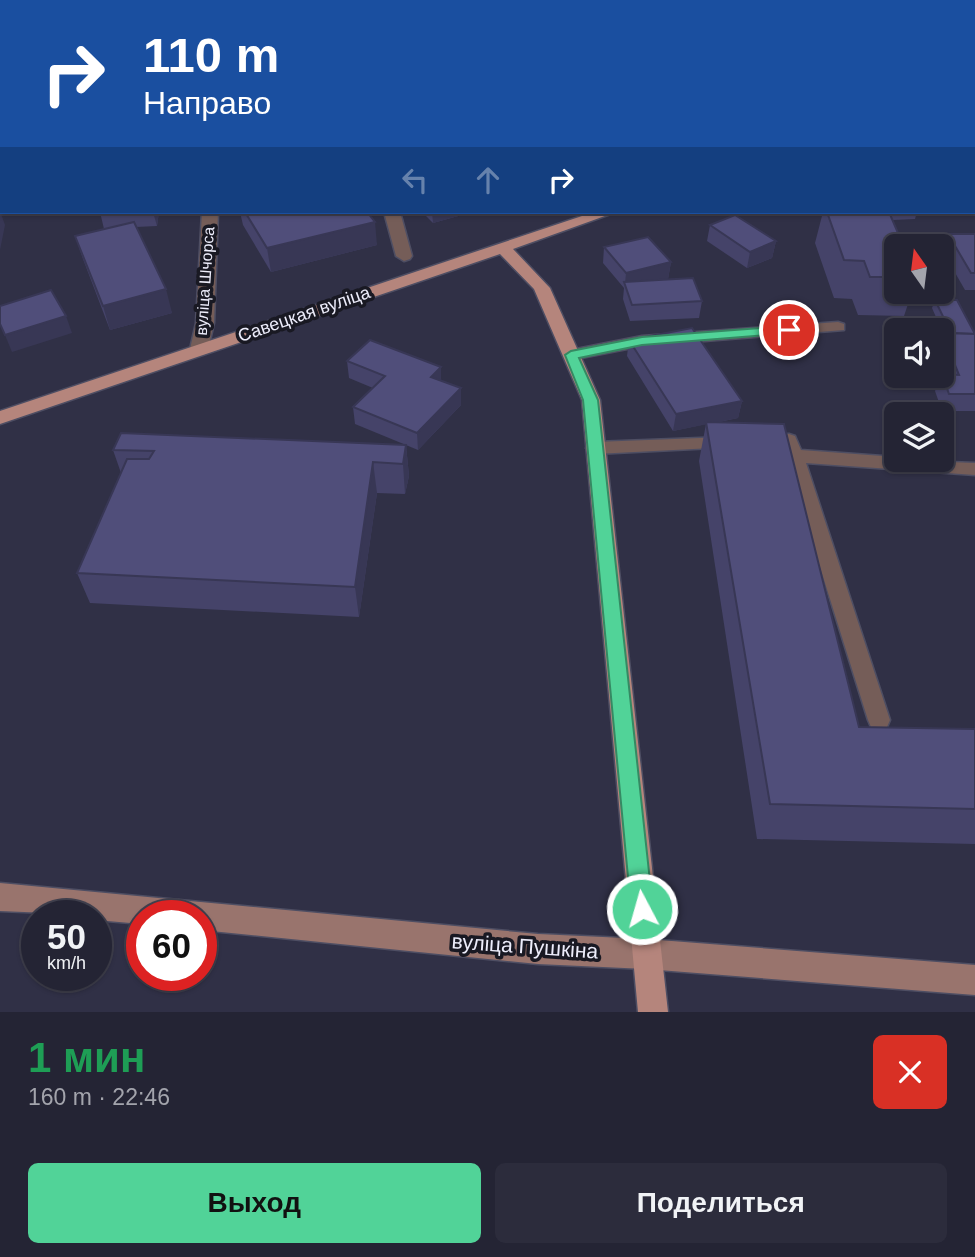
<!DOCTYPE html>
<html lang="ru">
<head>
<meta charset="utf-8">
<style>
	:root { --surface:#242434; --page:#2c2c3c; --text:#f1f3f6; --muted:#a3a4ac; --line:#41414f; --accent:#51d398 }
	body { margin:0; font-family:Arial,sans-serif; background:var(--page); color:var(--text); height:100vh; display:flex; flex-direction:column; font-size:26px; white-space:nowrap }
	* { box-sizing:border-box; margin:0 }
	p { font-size:23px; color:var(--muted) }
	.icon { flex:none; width:38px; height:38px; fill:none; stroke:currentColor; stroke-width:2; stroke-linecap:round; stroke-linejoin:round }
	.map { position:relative; height:1012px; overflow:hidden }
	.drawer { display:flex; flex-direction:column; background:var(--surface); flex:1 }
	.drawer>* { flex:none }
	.banner { position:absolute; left:0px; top:0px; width:976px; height:214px; box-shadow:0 2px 5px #0004,0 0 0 2px var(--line); background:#1a4fa0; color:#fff; overflow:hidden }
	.needle { width:46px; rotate:346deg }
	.fabs { position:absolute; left:884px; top:234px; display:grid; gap:14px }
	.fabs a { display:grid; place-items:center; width:70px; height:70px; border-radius:10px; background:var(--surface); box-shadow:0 2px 5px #0004,0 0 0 2px var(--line); font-size:35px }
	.speed { position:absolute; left:21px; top:900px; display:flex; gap:14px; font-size:35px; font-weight:700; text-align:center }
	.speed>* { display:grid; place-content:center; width:91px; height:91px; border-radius:50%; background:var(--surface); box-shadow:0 2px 5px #0004,0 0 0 2px var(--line); line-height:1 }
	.speed small { font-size:18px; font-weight:400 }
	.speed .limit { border:10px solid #d22; background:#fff; color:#111 }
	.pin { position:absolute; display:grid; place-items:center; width:60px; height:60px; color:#fff; margin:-30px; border:4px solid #fff; border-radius:50%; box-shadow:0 2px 7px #0007 }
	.me { position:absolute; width:77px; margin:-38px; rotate:354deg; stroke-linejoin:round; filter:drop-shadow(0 0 5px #0008) }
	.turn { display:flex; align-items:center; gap:24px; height:147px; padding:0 28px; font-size:32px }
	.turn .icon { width:91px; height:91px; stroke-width:2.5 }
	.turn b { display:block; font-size:49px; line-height:60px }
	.lanes { display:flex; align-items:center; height:66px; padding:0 28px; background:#0003; justify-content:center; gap:35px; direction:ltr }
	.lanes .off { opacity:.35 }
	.round { display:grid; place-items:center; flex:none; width:74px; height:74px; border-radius:10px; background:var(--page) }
	.headline { display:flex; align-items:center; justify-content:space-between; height:119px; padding:0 28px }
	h1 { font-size:42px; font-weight:700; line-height:52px; color:#1e9e55 }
	.action { display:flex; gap:14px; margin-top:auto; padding:14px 28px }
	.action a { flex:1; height:80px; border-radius:10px; background:var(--accent); color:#111; font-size:28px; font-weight:700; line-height:80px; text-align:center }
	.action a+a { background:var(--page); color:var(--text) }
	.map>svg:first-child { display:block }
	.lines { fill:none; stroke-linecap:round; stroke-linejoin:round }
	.lane-casing { stroke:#4e4e63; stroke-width:3 }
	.street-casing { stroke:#4e4e63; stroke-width:3 }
	.secondary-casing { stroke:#4e4e63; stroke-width:3 }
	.primary-casing { stroke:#4e4e63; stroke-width:3 }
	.lane { fill:#755d58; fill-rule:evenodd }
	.street { fill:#755d58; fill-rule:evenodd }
	.secondary { fill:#99746d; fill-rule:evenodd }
	.primary { fill:#b5857c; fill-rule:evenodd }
	.wall { fill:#454369 }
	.shaded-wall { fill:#383755 }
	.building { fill:#504e7a; stroke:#383755; stroke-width:2 }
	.route { fill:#51d398; stroke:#358963; stroke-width:2 }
	.labels { text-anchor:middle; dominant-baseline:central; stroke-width:7; stroke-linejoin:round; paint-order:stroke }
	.far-street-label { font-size:16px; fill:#ededfb; stroke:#191923 }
	.street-label { font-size:18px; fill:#ededfb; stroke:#191923 }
	.near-street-label { font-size:21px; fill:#ededfb; stroke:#191923 }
</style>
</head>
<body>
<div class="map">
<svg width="975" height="1012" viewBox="0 0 975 1012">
	<rect width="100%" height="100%" fill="#303046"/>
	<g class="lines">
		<g class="lane-casing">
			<g id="lane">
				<rect x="0" y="14" width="2" height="6"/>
				<polygon points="838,322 844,324 844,330 642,346 571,360 563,355 571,350 642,336"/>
				<polygon points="789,434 795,436 801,450 896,457 896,460 975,463 975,475 806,463 890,720 887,727 879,730 871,727 868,720 782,446 764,447 755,441 764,435"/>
				<polygon points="727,437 733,439 736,443 733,447 595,454 586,448 595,442"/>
			</g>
		</g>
		<g class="street-casing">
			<g id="street">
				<rect x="216" y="0" width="12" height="2"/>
				<polygon points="202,212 218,212 214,323 208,349 199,355 190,349 196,323"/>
				<polygon points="384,212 400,212 412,256 410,259 404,261 396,256"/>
			</g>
		</g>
		<g class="secondary-casing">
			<polygon id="secondary" points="0,883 538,934 646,939 975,965 975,995 646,969 538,964 201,930 201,915 142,915 142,924 96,920 96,915 0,911"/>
		</g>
		<g class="primary-casing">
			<polygon id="primary" points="594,212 616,212 513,249 550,288 600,400 668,1012 638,1012 582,400 534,289 500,254 0,424 0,411"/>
		</g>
		<use href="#lane" class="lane"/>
		<use href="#street" class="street"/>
		<use href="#secondary" class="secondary"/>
		<use href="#primary" class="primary"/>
	</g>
	<g class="wall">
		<polygon points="0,0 47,0 46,2 2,2 2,4 1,4"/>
		<polygon points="106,0 135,0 134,2 107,2"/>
		<rect x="174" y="0" width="29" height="2"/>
		<rect x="0" y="70" width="2" height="43"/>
		<rect x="0" y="114" width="2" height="41"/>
		<polygon points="100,212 159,212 157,226 136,227 172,313 110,330 83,259 75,236 104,229"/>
		<polygon points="240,212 367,212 377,245 271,272 243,225"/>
		<polygon points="422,212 469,212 469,213 433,223"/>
		<polygon points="823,212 917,212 915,219 893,220 896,247 896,292 912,292 904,316 858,315 852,299 834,298 815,243"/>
		<polygon points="710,225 776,241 772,258 747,268 707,241"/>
		<polygon points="948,234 975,234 975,290 965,290 942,250"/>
		<polygon points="604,247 671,262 668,279 663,280 702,301 699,318 630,321 623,299 624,288 603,263"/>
		<polygon points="935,300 975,334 975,411 942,411 935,391 942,374 945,374 942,366 942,333 943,333 932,308"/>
		<polygon points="629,340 742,401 738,418 714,423 859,727 975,729 975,844 757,839 699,461 706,424 673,431 627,356"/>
		<polygon points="347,361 441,367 441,381 461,405 418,450 406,445 409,476 405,494 377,493 359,617 90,603 77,573 121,473 113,450 406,445 355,424 353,407 373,388 349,378"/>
	</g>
	<g class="shaded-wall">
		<polygon points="273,0 284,0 284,2 251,2"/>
		<polygon points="0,211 5,225 0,250"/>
		<polygon points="153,212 159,212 157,226"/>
		<polygon points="432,212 469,212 469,213 433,223"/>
		<polygon points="375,222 377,245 271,272 267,248"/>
		<polygon points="776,241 772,258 747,268 750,252"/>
		<polygon points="671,262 668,279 627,289 625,284 626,273"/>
		<polygon points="166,289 172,313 110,330 103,306"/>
		<polygon points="66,316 72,333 12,352 5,335"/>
		<polygon points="441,367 441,384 431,377"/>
		<polygon points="461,388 461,405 418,450 417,433"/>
		<polygon points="742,401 738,418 673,431 676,414"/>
		<polygon points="406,445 409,476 405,494 403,464"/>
		<polygon points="373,462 377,493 359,617 355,587"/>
	</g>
	<g class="building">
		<polygon points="249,0 273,0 251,2 249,2"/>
		<polygon points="772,0 827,0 828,2 774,2"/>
		<rect x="0" y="70" width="2" height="28"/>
		<rect x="0" y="114" width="2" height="25"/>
		<polygon points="100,212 122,212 100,213"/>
		<polygon points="245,212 367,212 375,222 267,248"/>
		<polygon points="827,212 889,212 904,247 896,247 896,277 870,277 864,261 844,260"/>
		<polygon points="735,215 776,241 750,252 710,225"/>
		<polygon points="134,222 166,289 103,306 75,236"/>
		<polygon points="948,234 975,234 975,273 971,273"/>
		<polygon points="648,237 671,262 626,273 604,247"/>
		<polygon points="693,278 702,301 632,305 624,282"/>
		<polygon points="51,290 66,316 5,335 0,324 0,306"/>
		<polygon points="935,300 957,300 975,334 951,333"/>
		<polygon points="692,328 742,401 676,414 629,340"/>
		<polygon points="942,333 975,334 975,394 949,394 942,374 959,375"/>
		<polygon points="370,340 441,367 431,377 461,388 417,433 353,407 385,376 347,361"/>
		<polygon points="706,422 784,424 859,727 975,729 975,809 770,804"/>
		<polygon points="121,433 406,445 403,464 373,462 355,587 77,573 127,459 149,459 154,451 113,450"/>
	</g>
	<polygon class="route" points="789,326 796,330 794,333 642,345 579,358 598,400 653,909 649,916 642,919 634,916 631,909 583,400 565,355 571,351 642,337"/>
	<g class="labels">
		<g class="far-street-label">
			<text transform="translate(205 281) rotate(-86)">вуліца Шчорса</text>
		</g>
		<g class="street-label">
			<text transform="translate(304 314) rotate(-19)">Савецкая вуліца</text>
		</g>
		<g class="near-street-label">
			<text transform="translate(525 946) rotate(4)">вуліца Пушкіна</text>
		</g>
	</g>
</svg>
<div class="fabs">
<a><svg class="needle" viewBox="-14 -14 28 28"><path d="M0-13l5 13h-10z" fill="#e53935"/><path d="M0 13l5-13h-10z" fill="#a3a4ac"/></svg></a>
<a><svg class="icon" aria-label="sound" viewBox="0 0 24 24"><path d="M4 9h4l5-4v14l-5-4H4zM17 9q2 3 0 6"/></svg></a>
<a><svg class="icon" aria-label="layers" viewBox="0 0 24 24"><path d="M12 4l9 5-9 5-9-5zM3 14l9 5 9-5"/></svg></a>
</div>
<div class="speed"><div>50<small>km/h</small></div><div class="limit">60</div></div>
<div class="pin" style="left:789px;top:330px;background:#d93025"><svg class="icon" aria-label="arrive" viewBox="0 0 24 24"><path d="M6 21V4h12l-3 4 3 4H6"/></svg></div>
<svg class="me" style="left:642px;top:909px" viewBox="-20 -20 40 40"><circle r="17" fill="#51d398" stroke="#fff" stroke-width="3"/><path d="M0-11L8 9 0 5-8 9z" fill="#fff"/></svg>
<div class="banner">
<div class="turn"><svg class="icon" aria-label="right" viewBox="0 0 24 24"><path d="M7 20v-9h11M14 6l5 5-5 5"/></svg><div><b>110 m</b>Направо</div></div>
<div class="lanes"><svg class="icon off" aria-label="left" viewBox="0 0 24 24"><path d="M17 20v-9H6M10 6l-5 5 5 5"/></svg><svg class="icon off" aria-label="ahead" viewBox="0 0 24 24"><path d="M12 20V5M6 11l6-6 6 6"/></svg><svg class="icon" aria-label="right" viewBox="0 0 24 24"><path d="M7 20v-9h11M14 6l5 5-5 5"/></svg></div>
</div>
</div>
<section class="drawer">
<div class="headline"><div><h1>1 мин</h1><p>160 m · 22:46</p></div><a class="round" style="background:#d93025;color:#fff"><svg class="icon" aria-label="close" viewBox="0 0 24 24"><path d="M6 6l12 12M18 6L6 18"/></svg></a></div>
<div class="action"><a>Выход</a><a>Поделиться</a></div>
</section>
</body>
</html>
